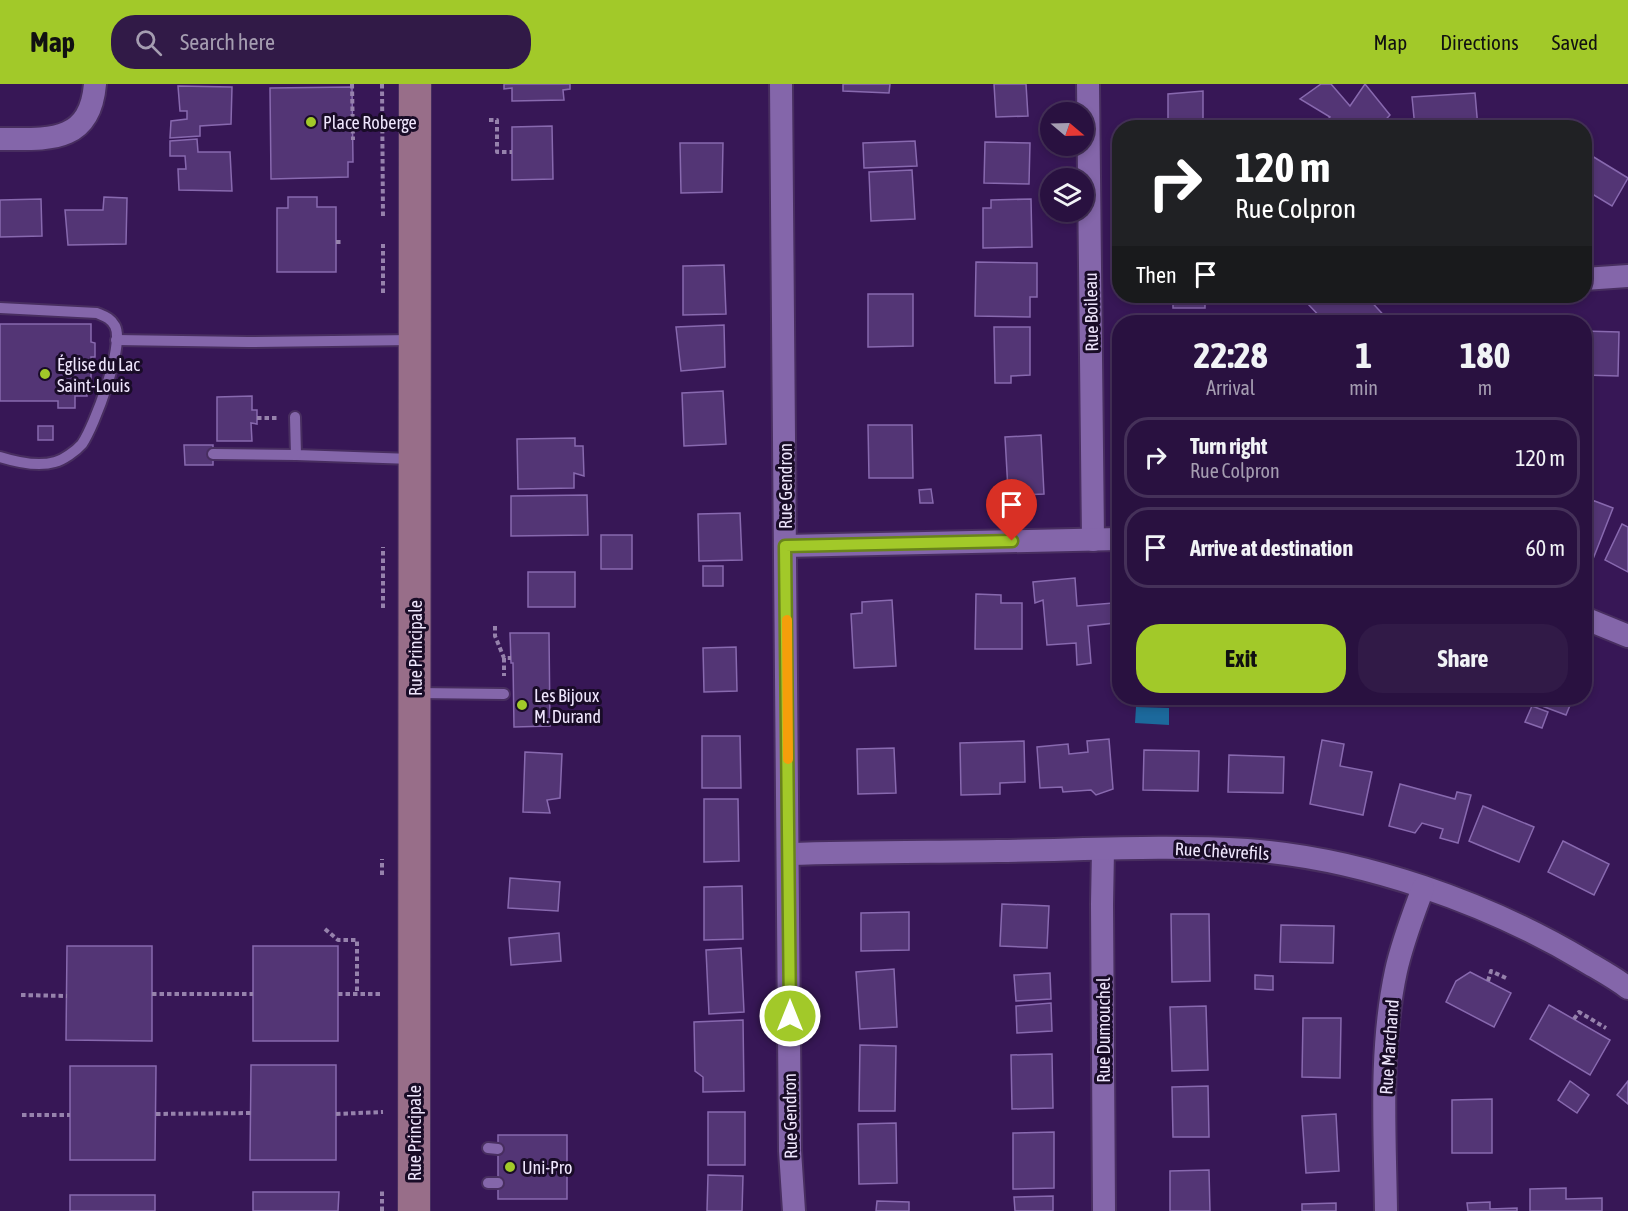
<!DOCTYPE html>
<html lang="en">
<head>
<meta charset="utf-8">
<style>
	:root { --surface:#291140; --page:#311a47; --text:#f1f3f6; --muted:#a59db1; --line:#453159; --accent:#a2c929 }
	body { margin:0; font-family:"Asap Condensed",sans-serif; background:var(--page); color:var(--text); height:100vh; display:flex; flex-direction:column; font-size:22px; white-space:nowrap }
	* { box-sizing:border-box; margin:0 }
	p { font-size:20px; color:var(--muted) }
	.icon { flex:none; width:33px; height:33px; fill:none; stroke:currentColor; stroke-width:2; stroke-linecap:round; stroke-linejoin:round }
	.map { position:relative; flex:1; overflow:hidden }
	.drawer { position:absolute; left:1112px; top:231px; width:480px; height:390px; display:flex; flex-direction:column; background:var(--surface); border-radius:24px; box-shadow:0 3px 9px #0003,0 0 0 2px var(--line) }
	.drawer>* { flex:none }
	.hud { position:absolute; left:1112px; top:36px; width:480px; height:183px; border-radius:24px; box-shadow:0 3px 9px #0003,0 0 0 2px var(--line); background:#202124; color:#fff; overflow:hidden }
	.needle { width:39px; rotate:109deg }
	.tools { position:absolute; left:1040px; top:18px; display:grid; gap:12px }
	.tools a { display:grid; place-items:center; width:54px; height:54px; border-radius:50%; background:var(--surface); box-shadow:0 3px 9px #0003,0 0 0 2px var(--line); font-size:30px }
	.pin { position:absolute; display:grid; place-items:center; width:51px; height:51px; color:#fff; margin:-62px -26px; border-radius:50% 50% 50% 0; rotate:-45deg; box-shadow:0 0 6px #0007 }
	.pin .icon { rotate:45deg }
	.me { position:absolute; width:66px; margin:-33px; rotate:0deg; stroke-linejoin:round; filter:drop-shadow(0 0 4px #0008) }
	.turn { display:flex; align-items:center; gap:21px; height:126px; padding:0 24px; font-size:27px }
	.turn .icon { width:78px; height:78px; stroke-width:2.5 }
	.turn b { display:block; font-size:42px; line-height:51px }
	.then { display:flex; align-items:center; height:57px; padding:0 24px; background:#0003; gap:12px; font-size:22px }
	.eta { display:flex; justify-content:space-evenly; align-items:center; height:102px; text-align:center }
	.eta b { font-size:36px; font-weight:700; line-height:42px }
	.cta { display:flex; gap:12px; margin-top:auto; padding:12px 24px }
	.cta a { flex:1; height:69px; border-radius:24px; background:var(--accent); color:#111; font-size:24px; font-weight:700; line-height:69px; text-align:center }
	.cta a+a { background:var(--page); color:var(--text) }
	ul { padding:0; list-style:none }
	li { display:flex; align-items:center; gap:18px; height:81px; margin:0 12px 9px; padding:0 12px; border:3px solid var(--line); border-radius:24px }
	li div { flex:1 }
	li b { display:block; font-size:22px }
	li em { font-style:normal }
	header { display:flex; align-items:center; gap:36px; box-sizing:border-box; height:84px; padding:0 30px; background:var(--accent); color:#111 }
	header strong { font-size:28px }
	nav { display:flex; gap:33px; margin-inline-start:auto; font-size:21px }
	.search { width:420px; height:54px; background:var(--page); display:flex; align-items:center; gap:15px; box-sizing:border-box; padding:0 21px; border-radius:24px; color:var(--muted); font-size:22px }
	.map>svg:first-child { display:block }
	.water { fill:#1c699c }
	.building { fill:#533575; stroke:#8869af; stroke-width:1.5 }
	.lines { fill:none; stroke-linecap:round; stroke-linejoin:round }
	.lane-casing { stroke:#482e60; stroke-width:14 }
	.street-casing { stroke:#482e60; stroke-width:26 }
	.secondary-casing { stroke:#482e60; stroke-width:34 }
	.path { stroke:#9682ac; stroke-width:4; stroke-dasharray:4.5 3; stroke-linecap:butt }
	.lane { stroke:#8466aa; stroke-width:10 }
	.street { stroke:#8466aa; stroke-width:22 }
	.secondary { stroke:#986e89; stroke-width:32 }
	.route-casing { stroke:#69831b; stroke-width:15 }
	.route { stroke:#a2c929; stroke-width:10 }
	.slow { stroke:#f59e0b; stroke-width:10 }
	.poi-dot { fill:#a2c929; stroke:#190c27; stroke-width:2 }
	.labels { text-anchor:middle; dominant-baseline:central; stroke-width:6; stroke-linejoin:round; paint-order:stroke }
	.poi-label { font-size:18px; fill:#efe6fd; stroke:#190c27; text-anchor:start }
	.street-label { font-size:18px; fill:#efe6fd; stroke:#190c27 }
</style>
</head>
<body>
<header>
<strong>Map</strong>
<div class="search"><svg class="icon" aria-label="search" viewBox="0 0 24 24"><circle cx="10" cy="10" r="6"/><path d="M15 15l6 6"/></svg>Search here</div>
<nav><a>Map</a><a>Directions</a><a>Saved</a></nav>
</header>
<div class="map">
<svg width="1628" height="1127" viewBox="0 0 1628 1127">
	<rect width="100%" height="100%" fill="#371756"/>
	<polygon class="water" points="1136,623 1169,624 1169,641 1135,639"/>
	<g class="building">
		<polygon points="504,0 570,0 570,5 563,6 564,16 512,17 512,4 504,5"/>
		<polygon points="843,0 890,0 889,9 843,7"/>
		<polygon points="994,0 1026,0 1028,32 996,33"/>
		<polygon points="1321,0 1331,0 1350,22 1365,0 1390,31 1378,44 1320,44 1330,33 1300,15"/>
		<polygon points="178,2 232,3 231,40 200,42 200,52 170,54 171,37 187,35 187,27 180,27"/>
		<polygon points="352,3 353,78 348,78 348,93 271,95 270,4"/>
		<polygon points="1203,7 1203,44 1168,44 1168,10"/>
		<polygon points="1475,9 1478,44 1415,44 1412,13"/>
		<polygon points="552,42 553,95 512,96 512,43"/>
		<polygon points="197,55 198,68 230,68 232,107 179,106 178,85 186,85 185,72 170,72 170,57"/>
		<polygon points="915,57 917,82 864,84 863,59"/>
		<polygon points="985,58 1030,59 1029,100 984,99"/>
		<polygon points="680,59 723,59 722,108 681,109"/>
		<polygon points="1592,72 1628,94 1612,122 1584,105 1584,86"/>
		<polygon points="912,86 915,135 871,137 869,88"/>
		<polygon points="104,113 127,114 126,160 68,161 65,126 103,126"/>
		<polygon points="288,113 317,113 317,123 336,123 336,188 277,188 277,124 288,124"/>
		<polygon points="41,115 42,152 0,153 0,116"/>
		<polygon points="1031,115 1032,163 983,164 983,124 991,124 991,116"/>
		<polygon points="976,178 1037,179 1037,213 1030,213 1030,233 975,232"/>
		<polygon points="724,181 726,230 683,231 683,182"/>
		<polygon points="868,210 913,210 913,262 868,263"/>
		<rect x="1173" y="212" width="32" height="12"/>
		<polygon points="1317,212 1366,212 1390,238 1325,238 1308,220"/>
		<polygon points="0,240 91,240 91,258 95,259 95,273 91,273 91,307 87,307 87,312 75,312 75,324 58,324 58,317 0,317"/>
		<polygon points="724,241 725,283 681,287 676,243"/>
		<polygon points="994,243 1030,243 1030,291 1011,292 1011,299 995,299"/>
		<polygon points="1584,247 1619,248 1618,292 1584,291"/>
		<polygon points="723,307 726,360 684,362 682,309"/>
		<polygon points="252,312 252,326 257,326 257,340 251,339 252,357 217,357 217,313"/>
		<polygon points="868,341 912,341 913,394 869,394"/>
		<rect x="38" y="342" width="15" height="14"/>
		<polygon points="1041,351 1044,410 1020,411 1020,405 1008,406 1005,353"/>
		<polygon points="575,354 575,362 583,362 584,392 574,389 574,404 518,405 517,355"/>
		<polygon points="184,361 213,361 213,381 185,381"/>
		<polygon points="931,405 933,419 920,419 919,406"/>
		<polygon points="587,411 588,451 511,452 511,412"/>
		<polygon points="1592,416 1613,424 1593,475 1584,472 1584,431 1587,432"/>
		<polygon points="740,429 742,476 699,477 698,430"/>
		<polygon points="1622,440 1628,443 1628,488 1605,476"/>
		<rect x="601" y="451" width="31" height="34"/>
		<rect x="703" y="482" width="20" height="20"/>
		<rect x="528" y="488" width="47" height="35"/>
		<polygon points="1075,494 1077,522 1113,519 1115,539 1088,542 1091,579 1077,581 1076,559 1047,561 1043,516 1035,519 1033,498"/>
		<polygon points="976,510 1001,511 1001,519 1022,519 1022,565 975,565"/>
		<polygon points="892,516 896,582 854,584 851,530 862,529 862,518"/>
		<polygon points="510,549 549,549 550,642 514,643 513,579 511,579"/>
		<polygon points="736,563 737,607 704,608 703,564"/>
		<polygon points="1500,614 1573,614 1566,631 1523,615 1521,621"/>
		<polygon points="1532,622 1548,628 1542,644 1525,638"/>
		<polygon points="702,652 740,652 741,704 702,704"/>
		<polygon points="1109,655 1113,705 1096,711 1091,706 1063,708 1062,703 1040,704 1037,663 1068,660 1069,670 1088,668 1087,657"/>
		<polygon points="1322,656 1344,660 1340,682 1372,688 1363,731 1310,720"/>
		<polygon points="1024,657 1025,698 1000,699 1000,710 961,711 960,659"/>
		<polygon points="894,664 896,709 858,710 857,665"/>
		<polygon points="1144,666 1199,667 1198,707 1143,706"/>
		<polygon points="525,668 562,670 560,714 547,716 550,729 523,728"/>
		<polygon points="1229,671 1284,673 1283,709 1228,708"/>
		<polygon points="1400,700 1455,715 1457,708 1471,711 1458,759 1440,754 1443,745 1422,739 1415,749 1389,742"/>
		<polygon points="704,715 738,715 739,777 704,778"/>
		<polygon points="1483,722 1534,743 1519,778 1469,757"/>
		<polygon points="1563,757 1609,780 1594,811 1548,788"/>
		<polygon points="510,794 560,798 558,827 508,824"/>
		<polygon points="742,802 743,855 704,856 704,803"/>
		<polygon points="1002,820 1049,822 1047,864 1000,862"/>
		<polygon points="909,828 909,866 861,867 861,829"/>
		<polygon points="1171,830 1209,830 1210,897 1172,898"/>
		<polygon points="1281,841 1334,842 1333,879 1280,878"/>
		<polygon points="559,849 561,877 511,881 509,854"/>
		<polygon points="67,862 152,862 152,957 66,956"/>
		<rect x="253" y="862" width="85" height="95"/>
		<polygon points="741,864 744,928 709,930 706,866"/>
		<polygon points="894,885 897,943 860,945 856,888"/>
		<polygon points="1470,888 1511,909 1494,943 1446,918 1456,897"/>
		<polygon points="1050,889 1051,915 1016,917 1014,891"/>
		<polygon points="1255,891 1273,892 1273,906 1255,905"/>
		<polygon points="1051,919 1052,947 1017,949 1016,922"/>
		<polygon points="1549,921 1610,956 1590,991 1530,955"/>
		<polygon points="1206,922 1208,986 1172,987 1170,923"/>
		<polygon points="1303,934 1341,934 1340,994 1302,993"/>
		<polygon points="743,936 744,1007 703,1008 703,993 695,987 694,938"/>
		<polygon points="860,961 896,962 895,1027 859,1027"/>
		<polygon points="1052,970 1053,1024 1012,1025 1011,971"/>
		<polygon points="251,981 336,981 336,1076 250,1076"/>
		<polygon points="70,982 156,982 155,1076 70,1076"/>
		<polygon points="1570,997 1589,1011 1577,1029 1558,1016"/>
		<polygon points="1628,997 1628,1020 1617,1011"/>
		<polygon points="1208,1002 1209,1053 1173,1053 1172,1003"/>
		<polygon points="1492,1015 1492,1069 1452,1069 1452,1016"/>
		<rect x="708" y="1028" width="37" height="53"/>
		<polygon points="1336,1030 1339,1087 1306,1089 1302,1032"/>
		<polygon points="896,1039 897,1099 859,1100 858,1040"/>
		<polygon points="1054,1048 1054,1104 1013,1105 1013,1049"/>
		<rect x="498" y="1051" width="69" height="64"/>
		<polygon points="1209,1086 1210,1127 1170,1127 1170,1087"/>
		<polygon points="708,1091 743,1092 742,1127 707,1127"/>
		<polygon points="1566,1104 1566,1115 1602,1114 1602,1127 1530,1127 1530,1105"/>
		<polygon points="253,1108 339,1108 338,1127 253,1127"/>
		<rect x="70" y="1111" width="85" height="16"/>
		<polygon points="1053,1112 1053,1127 1015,1127 1014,1113"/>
		<polygon points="877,1117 909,1118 909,1127 876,1127"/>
		<polygon points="1490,1118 1490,1125 1517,1124 1517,1127 1468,1127 1467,1119"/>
		<polygon points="1336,1119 1336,1127 1302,1127 1302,1120"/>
	</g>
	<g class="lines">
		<g class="lane-casing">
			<g id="lane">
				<path d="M0 224 97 229C104 232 111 234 115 242 125 261 94 343 82 360 76 367 63 376 55 378 38 383 16 378 0 373"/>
				<polyline points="116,256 248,258 412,256"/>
				<polyline points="295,333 296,371 412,375"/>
				<polyline points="213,370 296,371"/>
				<polyline points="417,609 504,610"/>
				<polyline points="488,1064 498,1065"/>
				<polyline points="488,1099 498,1099"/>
			</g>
		</g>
		<g class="street-casing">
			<g id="street">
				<polyline points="781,0 790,1067 794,1127"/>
				<polyline points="1088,0 1093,456"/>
				<path d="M0 55C48 55 90 60 95 0"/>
				<polyline points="1584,195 1628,192"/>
				<polyline points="785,462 1119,455"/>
				<polyline points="1584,534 1628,552"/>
				<polyline points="1103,766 1102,820 1104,1127"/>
				<path d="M789 770C858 768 928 768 998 767 1081 766 1165 761 1247 766 1362 774 1488 819 1585 877 1600 886 1615 894 1628 904"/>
				<path d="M1386 1127C1385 1048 1379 966 1396 887 1402 859 1413 831 1423 804"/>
			</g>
		</g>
		<g class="secondary-casing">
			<polyline id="secondary" points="414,1127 415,0"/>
		</g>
		<g class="path">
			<polyline points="352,0 353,56"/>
			<polyline points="382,0 383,134"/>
			<polyline points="489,36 497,36 497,68 512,68"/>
			<polyline points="336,158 343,158"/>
			<polyline points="383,209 383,160"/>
			<polyline points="257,334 277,334"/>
			<polyline points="383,524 383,463"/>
			<polyline points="495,542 495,552 504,574 511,574"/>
			<polyline points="504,574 504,592"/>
			<polyline points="382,791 382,775"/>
			<polyline points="325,845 338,856 357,856 357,910"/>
			<polyline points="1488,897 1491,887 1508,895"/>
			<polyline points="152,910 253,910"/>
			<polyline points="338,910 383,910"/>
			<polyline points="21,911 67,912"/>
			<polyline points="1574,935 1579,928 1606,944"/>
			<polyline points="156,1030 251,1029"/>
			<polyline points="336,1030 383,1028"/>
			<polyline points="22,1031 70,1031"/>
			<polyline points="382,1127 382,1105"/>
		</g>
		<use href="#lane" class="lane"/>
		<use href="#street" class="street"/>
		<use href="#secondary" class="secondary"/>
	</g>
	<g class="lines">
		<g class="route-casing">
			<polyline id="route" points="790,932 785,462 1012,457"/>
		</g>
		<use href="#route" class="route"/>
		<polyline class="slow" points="787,536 788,675"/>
	</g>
	<g class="poi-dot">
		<circle cx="311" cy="38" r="6"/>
		<circle cx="45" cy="290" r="6"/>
		<circle cx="522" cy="621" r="6"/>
		<circle cx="510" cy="1083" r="6"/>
	</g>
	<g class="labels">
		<g class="poi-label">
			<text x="323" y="38">Place Roberge</text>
			<text x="57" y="280">Église du Lac<tspan x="57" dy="21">Saint-Louis</tspan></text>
			<text x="534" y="611">Les Bijoux<tspan x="534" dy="21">M. Durand</tspan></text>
			<text x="522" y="1083">Uni-Pro</text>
		</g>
		<g class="street-label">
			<text transform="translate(1091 228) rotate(-91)">Rue Boileau</text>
			<text transform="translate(785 402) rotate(-90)">Rue Gendron</text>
			<text transform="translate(415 564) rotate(-90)">Rue Principale</text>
			<text transform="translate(1222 767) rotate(3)">Rue Chèvrefils</text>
			<text transform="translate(1103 946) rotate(-90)">Rue Dumouchel</text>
			<text transform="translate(1389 963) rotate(-86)">Rue Marchand</text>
			<text transform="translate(790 1032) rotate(-91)">Rue Gendron</text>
			<text transform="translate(414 1049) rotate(-90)">Rue Principale</text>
		</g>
	</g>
</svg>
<div class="tools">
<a><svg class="needle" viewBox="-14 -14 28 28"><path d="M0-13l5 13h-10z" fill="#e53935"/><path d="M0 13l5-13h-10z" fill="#a59db1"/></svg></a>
<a><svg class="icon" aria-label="layers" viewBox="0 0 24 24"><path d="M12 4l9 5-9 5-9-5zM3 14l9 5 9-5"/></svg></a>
</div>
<div class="pin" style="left:1012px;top:457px;background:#d93025"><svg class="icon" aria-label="arrive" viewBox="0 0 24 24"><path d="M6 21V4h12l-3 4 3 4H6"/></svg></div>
<svg class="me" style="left:790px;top:932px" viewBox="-20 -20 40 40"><circle r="17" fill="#a2c929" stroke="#fff" stroke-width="3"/><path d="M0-11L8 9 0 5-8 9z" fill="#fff"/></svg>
<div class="hud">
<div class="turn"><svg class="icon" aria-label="right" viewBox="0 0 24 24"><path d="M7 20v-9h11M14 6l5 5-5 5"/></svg><div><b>120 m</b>Rue Colpron</div></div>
<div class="then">Then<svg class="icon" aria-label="arrive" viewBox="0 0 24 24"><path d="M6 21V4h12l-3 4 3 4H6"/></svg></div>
</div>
<section class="drawer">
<div class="eta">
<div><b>22:28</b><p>Arrival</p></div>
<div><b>1</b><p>min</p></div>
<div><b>180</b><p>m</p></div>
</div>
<ul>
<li><svg class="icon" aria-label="right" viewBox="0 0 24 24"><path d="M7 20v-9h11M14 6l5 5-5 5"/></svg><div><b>Turn right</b><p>Rue Colpron</p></div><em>120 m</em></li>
<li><svg class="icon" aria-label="arrive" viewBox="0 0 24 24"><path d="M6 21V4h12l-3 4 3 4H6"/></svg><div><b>Arrive at destination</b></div><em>60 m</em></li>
</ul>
<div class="cta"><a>Exit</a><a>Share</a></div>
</section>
</div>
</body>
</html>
